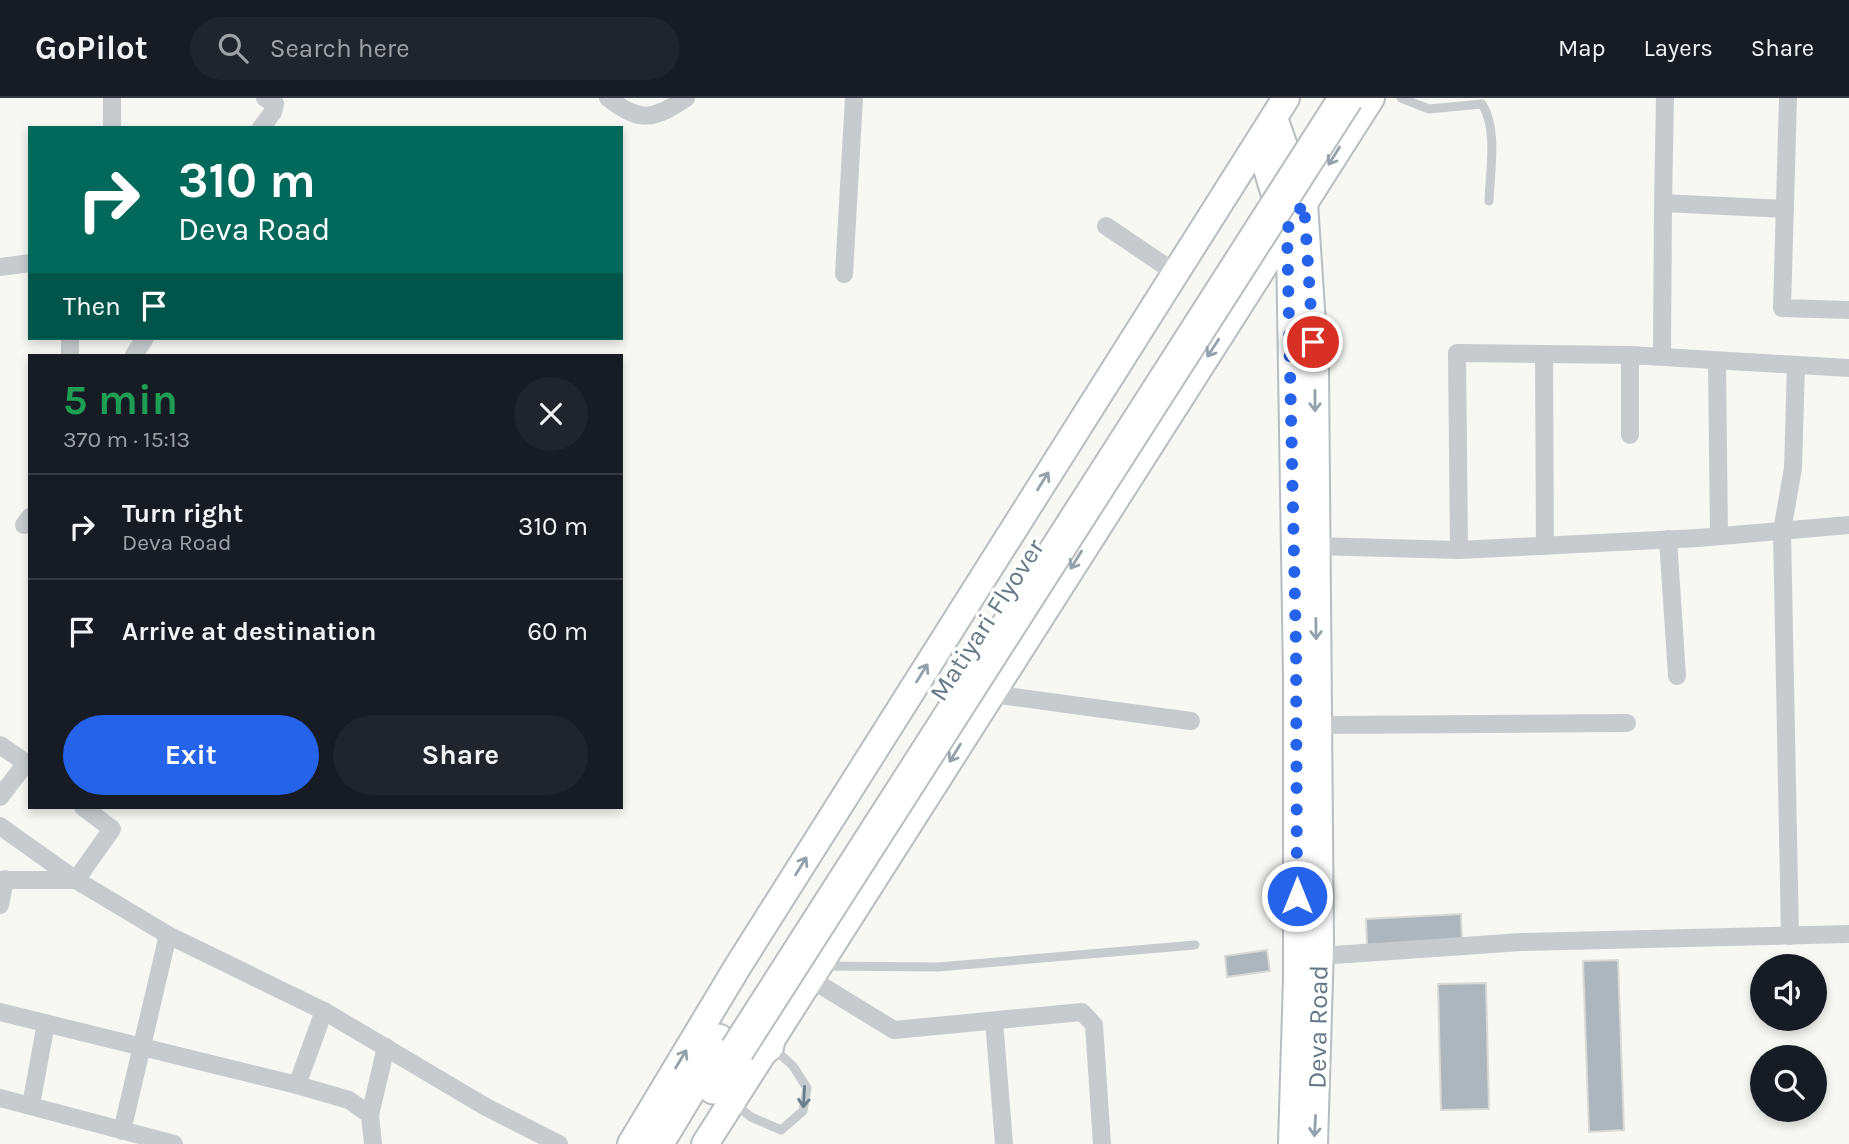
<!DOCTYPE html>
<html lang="en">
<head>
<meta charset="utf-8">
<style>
	:root { --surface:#171b24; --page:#20242c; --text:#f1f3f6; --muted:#9ea1a6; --line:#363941; --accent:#2563eb }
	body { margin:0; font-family:Karla,sans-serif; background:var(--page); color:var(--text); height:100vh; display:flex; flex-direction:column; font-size:26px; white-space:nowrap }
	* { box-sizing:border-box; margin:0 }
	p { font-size:23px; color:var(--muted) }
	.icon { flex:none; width:38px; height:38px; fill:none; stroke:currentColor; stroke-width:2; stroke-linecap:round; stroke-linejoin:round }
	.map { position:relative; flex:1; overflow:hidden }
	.drawer { position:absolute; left:28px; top:256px; width:595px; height:455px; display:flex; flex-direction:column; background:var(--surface); border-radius:0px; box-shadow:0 4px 10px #0003 }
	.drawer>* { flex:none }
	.hud { position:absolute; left:28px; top:28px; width:595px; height:214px; border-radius:0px; box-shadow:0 4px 10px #0003; background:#00695c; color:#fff; overflow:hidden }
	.tools { position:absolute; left:1750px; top:856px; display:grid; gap:14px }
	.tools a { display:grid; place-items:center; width:77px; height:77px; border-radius:50%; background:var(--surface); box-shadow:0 4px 10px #0003; font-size:35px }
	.pin { position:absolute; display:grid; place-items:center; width:60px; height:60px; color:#fff; margin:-30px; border:4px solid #fff; border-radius:50%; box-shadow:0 2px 7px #0007 }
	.me { position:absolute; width:77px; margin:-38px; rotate:0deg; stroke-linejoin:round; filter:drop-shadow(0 0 5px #0008) }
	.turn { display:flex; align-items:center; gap:24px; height:147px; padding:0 35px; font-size:32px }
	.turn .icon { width:91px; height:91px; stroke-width:2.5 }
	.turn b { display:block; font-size:49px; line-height:60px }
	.then { display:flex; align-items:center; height:66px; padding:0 35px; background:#0003; gap:14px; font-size:26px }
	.round { display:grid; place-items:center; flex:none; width:74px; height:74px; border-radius:37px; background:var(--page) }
	.head { display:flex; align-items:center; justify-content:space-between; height:119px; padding:0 35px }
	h1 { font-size:42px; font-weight:700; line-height:52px; color:#1e9e55 }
	.action { display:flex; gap:14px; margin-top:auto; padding:14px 35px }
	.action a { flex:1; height:80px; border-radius:42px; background:var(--accent); color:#fff; font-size:28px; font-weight:700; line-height:80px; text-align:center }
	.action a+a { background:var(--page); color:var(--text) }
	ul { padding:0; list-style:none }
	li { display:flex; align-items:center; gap:21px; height:105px; padding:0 35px; border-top:2px solid var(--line) }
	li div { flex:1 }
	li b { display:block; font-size:26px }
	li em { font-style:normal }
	header { display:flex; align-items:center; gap:42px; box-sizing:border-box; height:98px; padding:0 35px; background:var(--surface); border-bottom:2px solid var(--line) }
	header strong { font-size:33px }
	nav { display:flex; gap:38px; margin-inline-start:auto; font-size:24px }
	.search { width:490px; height:63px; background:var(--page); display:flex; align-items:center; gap:18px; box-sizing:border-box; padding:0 24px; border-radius:38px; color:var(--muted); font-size:26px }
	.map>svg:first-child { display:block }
	.building { fill:#adb6bc; stroke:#d9d9d6; stroke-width:2 }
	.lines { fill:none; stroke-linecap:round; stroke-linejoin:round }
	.secondary-casing { stroke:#b7bdc1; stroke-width:30 }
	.highway-casing { stroke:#b9bdc0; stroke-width:37 }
	.lane { stroke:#c7cbce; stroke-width:9 }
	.street { stroke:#c7cbce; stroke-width:18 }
	.secondary { stroke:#fff; stroke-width:26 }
	.highway { stroke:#fff; stroke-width:33 }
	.highway-bridge-casing { stroke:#b9bdc0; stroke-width:37; stroke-linecap:butt }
	.highway-bridge { stroke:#fff; stroke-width:33 }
	.oneway { stroke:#92a1ac }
	.oneway2 { stroke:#697d8c }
	.route { stroke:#2563eb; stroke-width:12; stroke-dasharray:0 21.6 }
	.labels { text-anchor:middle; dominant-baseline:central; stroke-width:7; stroke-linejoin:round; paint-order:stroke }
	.street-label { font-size:26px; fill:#647988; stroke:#fff }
</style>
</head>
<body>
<header>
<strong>GoPilot</strong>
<div class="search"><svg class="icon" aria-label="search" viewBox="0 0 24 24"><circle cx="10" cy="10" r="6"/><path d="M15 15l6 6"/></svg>Search here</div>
<nav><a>Map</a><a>Layers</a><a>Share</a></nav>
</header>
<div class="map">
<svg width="1849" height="1046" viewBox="0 0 1849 1046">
	<rect width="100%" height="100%" fill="#f7f7f4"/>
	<g class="building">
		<polygon points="1461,816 1462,842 1367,847 1366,821"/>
		<polygon points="1267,852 1270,873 1227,879 1225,858"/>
		<polygon points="1618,862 1624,1032 1589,1034 1583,863"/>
		<polygon points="1486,885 1489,1011 1441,1012 1438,886"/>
	</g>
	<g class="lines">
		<g class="secondary-casing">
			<g id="secondary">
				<polyline points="1274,20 1304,105 1315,272 1320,848 1314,1046"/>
				<polyline points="1259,44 1290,147 1297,577 1297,881 1292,1046"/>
				<polyline points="631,1046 738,868 1286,0"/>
				<polyline points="705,1046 1371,0"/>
			</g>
		</g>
		<g class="highway-casing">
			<g id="highway">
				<polyline points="714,989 767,947"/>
				<polyline points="656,1046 718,943"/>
			</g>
		</g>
		<g class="lane">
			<path d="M1401 0 1429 11 1482 6C1498 30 1490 75 1489 103"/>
			<polyline points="822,868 938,869 1195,847"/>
			<polyline points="735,1006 751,1019 781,1032 803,1013 807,990 793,968 772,949"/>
		</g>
		<g class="street">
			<polyline points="112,0 112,30"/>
			<path d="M608 0C640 25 653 22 686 0"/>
			<polyline points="1788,0 1782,210 1849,212"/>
			<polyline points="261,30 273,14 275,6 265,0"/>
			<polyline points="1663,105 1665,0"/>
			<polyline points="1106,128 1174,174"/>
			<polyline points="0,169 30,165"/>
			<polyline points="844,176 854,0"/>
			<polyline points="70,240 70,257"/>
			<polyline points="1544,256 1545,448"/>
			<polyline points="134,257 145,240"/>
			<polyline points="1662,257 1663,105 1785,111"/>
			<polyline points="1717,264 1719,438"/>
			<polyline points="1630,337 1630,257 1849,270"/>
			<polyline points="24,427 30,419"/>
			<polyline points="1668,441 1677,578"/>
			<polyline points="1315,448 1459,452 1698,440 1849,427"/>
			<polyline points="1459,452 1457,255 1630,257"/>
			<polyline points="992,596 1191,623"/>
			<polyline points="1318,627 1627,625"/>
			<polyline points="0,647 26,665"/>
			<polyline points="0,699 26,665 30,668"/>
			<polyline points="0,728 76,782 168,837 324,913 486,1009 559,1046"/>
			<polyline points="0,782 76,782 112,731 83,709"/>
			<polyline points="0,807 5,781"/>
			<polyline points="1790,838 1782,433 1793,370 1796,267"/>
			<polyline points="1320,858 1521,844 1849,836"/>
			<polyline points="809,880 894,932 1082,914 1094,927 1102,1046"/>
			<polyline points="0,914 297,987 349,1002 370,1017"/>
			<polyline points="994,923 1004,1046"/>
			<polyline points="297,987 324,913"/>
			<polyline points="0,1000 174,1046"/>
			<polyline points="31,1007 46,925"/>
			<polyline points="122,1033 168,837"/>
			<polyline points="373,1046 370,1017 386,949"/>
		</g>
		<use href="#secondary" class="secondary"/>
		<use href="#highway" class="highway"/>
		<g class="highway-bridge-casing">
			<polyline id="highway-bridge" points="737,952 1346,0"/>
		</g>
		<use href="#highway-bridge" class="highway-bridge"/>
	</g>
	<defs><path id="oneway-shaft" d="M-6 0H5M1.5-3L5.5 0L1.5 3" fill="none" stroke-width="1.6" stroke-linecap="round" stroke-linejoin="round" transform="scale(1.75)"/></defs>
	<g class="oneway">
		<use href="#oneway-shaft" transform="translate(1334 58) rotate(122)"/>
		<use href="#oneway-shaft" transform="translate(1213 250) rotate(123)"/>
		<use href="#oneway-shaft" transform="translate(1315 303) rotate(90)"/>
		<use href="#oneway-shaft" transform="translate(1043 383) rotate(-58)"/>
		<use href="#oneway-shaft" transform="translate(1076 462) rotate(122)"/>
		<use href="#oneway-shaft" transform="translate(1316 531) rotate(89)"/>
		<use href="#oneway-shaft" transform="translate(922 575) rotate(-58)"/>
		<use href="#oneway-shaft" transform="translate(955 655) rotate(122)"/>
		<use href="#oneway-shaft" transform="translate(801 768) rotate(-58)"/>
		<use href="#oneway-shaft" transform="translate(681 961) rotate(-59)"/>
		<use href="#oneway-shaft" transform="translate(1315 1028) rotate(93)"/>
	</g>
	<use class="oneway2" href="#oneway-shaft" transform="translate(804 999) rotate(93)"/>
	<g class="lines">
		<polyline class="route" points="1297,798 1296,551 1287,131 1304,105 1313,244"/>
	</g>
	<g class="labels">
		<g class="street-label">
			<text transform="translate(987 522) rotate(-57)">Matiyari Flyover</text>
			<text transform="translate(1318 929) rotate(-89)">Deva Road</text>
		</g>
	</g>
</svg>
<div class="tools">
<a><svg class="icon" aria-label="sound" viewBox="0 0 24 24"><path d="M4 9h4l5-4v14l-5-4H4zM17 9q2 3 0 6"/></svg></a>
<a><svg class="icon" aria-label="search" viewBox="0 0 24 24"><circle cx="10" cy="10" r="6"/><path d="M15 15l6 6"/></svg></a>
</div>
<div class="pin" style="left:1313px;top:244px;background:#d93025"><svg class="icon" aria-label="arrive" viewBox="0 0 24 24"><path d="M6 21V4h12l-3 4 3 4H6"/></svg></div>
<svg class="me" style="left:1297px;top:798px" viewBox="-20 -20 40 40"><circle r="17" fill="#2563eb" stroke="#fff" stroke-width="3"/><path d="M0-11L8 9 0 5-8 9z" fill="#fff"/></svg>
<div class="hud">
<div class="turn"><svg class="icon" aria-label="right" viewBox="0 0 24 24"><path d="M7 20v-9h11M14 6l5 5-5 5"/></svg><div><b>310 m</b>Deva Road</div></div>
<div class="then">Then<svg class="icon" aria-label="arrive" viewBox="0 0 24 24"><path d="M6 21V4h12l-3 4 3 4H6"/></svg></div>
</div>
<section class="drawer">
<div class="head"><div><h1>5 min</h1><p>370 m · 15:13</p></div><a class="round"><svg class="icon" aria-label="close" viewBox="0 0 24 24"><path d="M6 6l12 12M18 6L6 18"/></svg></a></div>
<ul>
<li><svg class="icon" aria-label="right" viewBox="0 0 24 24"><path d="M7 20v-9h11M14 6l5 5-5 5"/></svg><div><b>Turn right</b><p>Deva Road</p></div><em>310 m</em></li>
<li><svg class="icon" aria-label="arrive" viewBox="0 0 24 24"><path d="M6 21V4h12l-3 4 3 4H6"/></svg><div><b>Arrive at destination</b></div><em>60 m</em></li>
</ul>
<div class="action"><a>Exit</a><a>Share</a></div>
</section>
</div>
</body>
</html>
